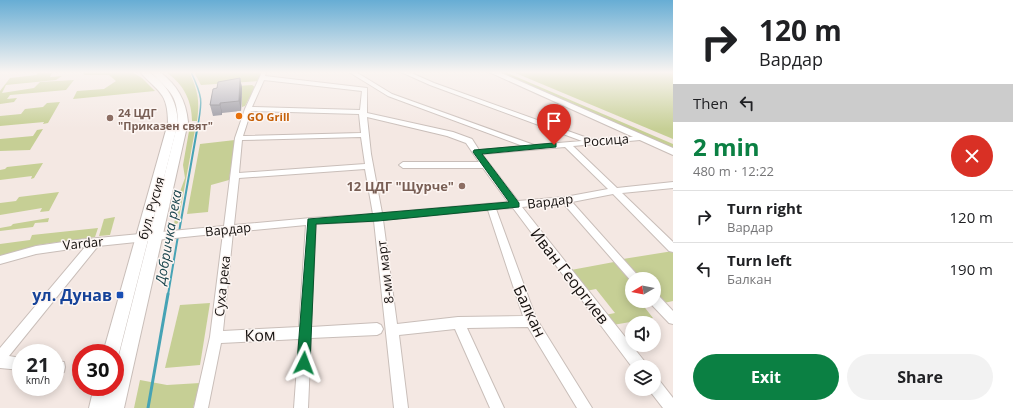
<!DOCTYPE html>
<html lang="en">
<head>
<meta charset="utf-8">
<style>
	:root { --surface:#fff; --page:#f2f2f2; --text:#202124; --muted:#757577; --line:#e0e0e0; --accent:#0b8043 }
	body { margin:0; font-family:"Open Sans",sans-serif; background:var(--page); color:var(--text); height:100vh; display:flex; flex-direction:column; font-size:15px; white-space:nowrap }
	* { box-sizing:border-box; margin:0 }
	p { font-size:13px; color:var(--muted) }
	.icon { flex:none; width:22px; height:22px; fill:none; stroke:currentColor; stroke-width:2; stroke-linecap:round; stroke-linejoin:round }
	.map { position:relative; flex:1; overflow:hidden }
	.drawer { display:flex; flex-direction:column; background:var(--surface); width:340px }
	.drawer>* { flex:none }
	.guide { background:#fff; color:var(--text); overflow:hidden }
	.needle { width:26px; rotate:260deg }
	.fabs { position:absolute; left:625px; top:272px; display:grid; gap:8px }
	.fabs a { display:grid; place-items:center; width:36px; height:36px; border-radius:50%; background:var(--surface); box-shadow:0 2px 10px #0003; font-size:20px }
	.speed { position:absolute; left:12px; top:344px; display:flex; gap:8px; font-size:20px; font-weight:700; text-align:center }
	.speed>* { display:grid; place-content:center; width:52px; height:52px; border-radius:50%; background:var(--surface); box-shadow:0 2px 10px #0003; line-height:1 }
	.speed small { font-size:10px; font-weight:400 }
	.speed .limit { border:6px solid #d22; background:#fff; color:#111 }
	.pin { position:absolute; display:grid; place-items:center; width:34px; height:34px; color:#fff; margin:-41px -17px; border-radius:50% 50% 50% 0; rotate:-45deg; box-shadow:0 0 4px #0007 }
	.pin .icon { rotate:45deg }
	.me { position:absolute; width:44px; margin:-22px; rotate:3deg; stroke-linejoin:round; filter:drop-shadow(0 0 3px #0008) }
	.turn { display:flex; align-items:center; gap:14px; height:84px; padding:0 20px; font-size:18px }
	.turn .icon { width:52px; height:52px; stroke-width:2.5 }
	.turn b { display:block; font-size:28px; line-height:34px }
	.then { display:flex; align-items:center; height:38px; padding:0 20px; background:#0003; gap:8px; font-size:15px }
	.round { display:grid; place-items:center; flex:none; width:42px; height:42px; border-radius:21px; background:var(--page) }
	.headline { display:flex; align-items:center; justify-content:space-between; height:68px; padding:0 20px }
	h1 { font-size:24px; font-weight:700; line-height:30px; color:var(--accent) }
	.primary-button { display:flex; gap:8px; margin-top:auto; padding:8px 20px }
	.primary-button a { flex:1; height:46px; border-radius:24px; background:var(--accent); color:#fff; font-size:16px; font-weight:700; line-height:46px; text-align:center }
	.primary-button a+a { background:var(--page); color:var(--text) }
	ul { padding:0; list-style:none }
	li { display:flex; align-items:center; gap:12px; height:52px; padding:0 20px; border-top:1px solid var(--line) }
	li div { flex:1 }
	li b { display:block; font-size:15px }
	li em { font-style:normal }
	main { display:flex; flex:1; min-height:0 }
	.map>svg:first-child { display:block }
	.green { fill:#c6cf95 }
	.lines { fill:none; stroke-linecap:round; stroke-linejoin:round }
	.stream-far2 { stroke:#46a3b5; stroke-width:1.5 }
	.stream-far1 { stroke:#46a3b5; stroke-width:2 }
	.stream { stroke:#46a3b5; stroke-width:3 }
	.street-casing { stroke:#c9beb9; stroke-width:2 }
	.secondary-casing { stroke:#c9beb9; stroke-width:2 }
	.street { fill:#fff; fill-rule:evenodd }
	.secondary { fill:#fff; fill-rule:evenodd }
	.wall { fill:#93929c }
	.shaded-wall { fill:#78777f }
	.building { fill:#abaab5; stroke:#78777f }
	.route { fill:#0b8043; stroke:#07532c }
	.food-dot { fill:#e8710a; stroke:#fdf6f3; stroke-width:1.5 }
	.education-dot { fill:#8d6e63; stroke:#fdf6f3; stroke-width:1.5 }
	.transit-dot { fill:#1a4fb4; stroke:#fdf6f3; stroke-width:1.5 }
	.labels { text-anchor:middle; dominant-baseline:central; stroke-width:3; stroke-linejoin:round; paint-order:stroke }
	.far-education-label { font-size:11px; font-weight:bold; fill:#785e54; stroke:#fdf6f3; text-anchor:start }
	.far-food-label { font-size:11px; font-weight:bold; fill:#c56008; stroke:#fdf6f3; text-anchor:start }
	.street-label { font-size:13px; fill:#15110f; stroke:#fdf6f3 }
	.education-label { font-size:13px; font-weight:bold; fill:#785e54; stroke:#fdf6f3; text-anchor:end }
	.water-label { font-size:14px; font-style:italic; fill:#1b454d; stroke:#fdf6f3 }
	.near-street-label { font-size:16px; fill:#15110f; stroke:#fdf6f3 }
	.near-transit-label { font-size:16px; font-weight:bold; fill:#164399; stroke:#fdf6f3; text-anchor:end }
</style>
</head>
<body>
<main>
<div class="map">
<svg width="673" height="408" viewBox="0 0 673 408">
	<rect width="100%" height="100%" fill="#f4e8e3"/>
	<g class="green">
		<polygon points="39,72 52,73 50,77 62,76 56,80 6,85 2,93 34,88 40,82 74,80 66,90 10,95 7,99 17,98 14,102 0,104 0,91 10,78 36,75"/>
		<polygon points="85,72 132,72 142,78 155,91 73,99 77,91 104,89 116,81 109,75 85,75 83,74"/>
		<path d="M170 72H189C198 90 200 101 197 121H192C192 102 184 84 167 73Z"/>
		<polygon points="194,72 263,72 259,81 201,85"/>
		<polygon points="498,72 505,72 673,144 673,148"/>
		<polygon points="513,72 673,72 673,139"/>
		<polygon points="252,85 255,87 245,106 242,107 242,88 219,89 221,87"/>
		<polygon points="60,102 48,123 43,124 44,122 0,126 0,116 21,114 25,109 43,107 47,103"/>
		<polygon points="43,129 30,150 0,151 0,139 33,136 37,130"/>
		<polygon points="195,130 178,223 174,225 178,197 185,178 183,165 189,131"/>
		<polygon points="235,140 229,180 211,185 208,212 187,214 200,144"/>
		<polygon points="43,163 34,178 31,179 32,176 0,180 0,170 5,169 7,167"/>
		<polygon points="59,192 49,211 40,212 42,208 0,215 0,203 16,201 19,197"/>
		<polygon points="115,217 110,235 99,236 104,219"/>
		<polygon points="49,218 48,222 35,223 33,227 0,231 0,228 11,226 13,224"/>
		<polygon points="98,228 95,237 38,245 0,256 0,244 30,240 32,235"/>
		<polygon points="673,251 673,301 664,303 654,292 654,279 642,279 623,259"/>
		<polygon points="614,262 632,283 632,301 649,301 650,302 642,304 653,318 613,325 605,315 615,313 596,289 586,291 571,270"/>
		<polygon points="210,303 200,365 165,368 180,305"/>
		<polygon points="140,380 167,385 200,383 193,408 134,408"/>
	</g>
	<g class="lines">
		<path class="stream-far2" d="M191 72C204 100 202 101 197 131"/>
		<g class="stream-far1">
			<polyline points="179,232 197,130"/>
			<polyline points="168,295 178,236"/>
		</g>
		<polyline class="stream" points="148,408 168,294"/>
		<g class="street-casing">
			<g id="street">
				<path d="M262 72H266L265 76 367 88V113L453 132 472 139 479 150 523 146 388 96 349 72H356L392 94 534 145 582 141 430 85 401 72H409L434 83 593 140 643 136V140H640L573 146 617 188 673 182V188L622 193 673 242V252L669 251 613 194 572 202 641 279H632V282L563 203 522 207 645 362 646 367H632L513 208 496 209 536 318 592 408H577L528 327 467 328 504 408H490L455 329 399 335 408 408H394L374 221 316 224 311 327 377 323 381 325 383 329 381 333 377 335 311 338 308 408H294L299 339 221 343 208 408H194L210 337 223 233 98 246 9 356 21 358V370L0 368V348L85 247 36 254 0 264V256L36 246 77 240 224 226 235 138 245 109ZM264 80 362 91 360 110 252 107ZM251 111 359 114 361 133 243 136ZM367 117 447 136 466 143 479 162H403L399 165 403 168H483L508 202 382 213 371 154ZM361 137 365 164 239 173 242 140ZM565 147 608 189 565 197 518 201 482 154ZM365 169 373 214 311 218 234 225 239 178ZM488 210 523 316 458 317 397 324 383 220ZM306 225 299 327 223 331 233 232Z"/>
				<polygon points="654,294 658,295 673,311 673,324 669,323 650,303 649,301 654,301"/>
				<polygon points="55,361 64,362 65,367 64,372 55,373"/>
				<polygon points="654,378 659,380 673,398 673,408 663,408 649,390 654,389"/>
			</g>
		</g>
		<g class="secondary-casing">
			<g id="secondary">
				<path d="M140 72H149C167 85 177 100 178 123L119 353 115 360V353H103L168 123C168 92 158 92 140 72Z"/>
				<path d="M151 72H160C177 85 186 100 188 122L124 408H89L94 387H115V371L178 122C177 92 169 92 151 72Z"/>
				<polygon points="489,72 499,72 673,148 673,155"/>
			</g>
		</g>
		<use href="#street" class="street"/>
		<use href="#secondary" class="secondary"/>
	</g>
	<polygon class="wall" points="240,78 242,88 241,111 222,113 222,115 213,116 210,105 217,88"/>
	<g class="shaded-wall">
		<polygon points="240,78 242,88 241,111 239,101"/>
		<polygon points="220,103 222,113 222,115 220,105"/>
	</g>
	<polygon class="building" points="240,78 239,101 220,103 220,105 210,105 213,89 217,88 218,82"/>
	<linearGradient id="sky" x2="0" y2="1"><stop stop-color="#67add4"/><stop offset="0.56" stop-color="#faf5f2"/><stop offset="1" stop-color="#faf5f2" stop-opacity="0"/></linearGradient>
	<rect width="673" height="129" fill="url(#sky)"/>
	<polygon class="route" points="554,143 556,143 556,147 482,154 519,203 519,207 378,221 316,224 310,363 308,367 304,369 299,367 297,363 308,219 509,202 473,152 474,150"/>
	<circle class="food-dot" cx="239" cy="116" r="4"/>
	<g class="education-dot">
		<circle cx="110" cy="118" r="4"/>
		<circle cx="462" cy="186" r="4"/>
	</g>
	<rect class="transit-dot" x="116" y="291" width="8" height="8" rx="2"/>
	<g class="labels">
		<g class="far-education-label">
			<text x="118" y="112">24 ЦДГ<tspan x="118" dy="13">"Приказен свят"</tspan></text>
		</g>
		<g class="far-food-label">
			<text x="247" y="116">GO Grill</text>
		</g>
		<g class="street-label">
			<text transform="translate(606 140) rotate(-5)">Росица</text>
			<text transform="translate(550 201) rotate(-7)">Вардар</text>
			<text transform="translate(151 208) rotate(-74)">бул. Русия</text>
			<text transform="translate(228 229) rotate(-6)">Вардар</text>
			<text transform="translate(83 243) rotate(-6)">Vardar</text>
			<text transform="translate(385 272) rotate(-97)">8-ми март</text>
			<text transform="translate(222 286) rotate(-84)">Суха река</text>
		</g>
		<g class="education-label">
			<text x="454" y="186">12 ЦДГ "Щурче"</text>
		</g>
		<g class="water-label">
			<text transform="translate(168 237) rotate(-80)">Добричка река</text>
		</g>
		<g class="near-street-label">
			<text transform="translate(570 276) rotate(52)">Иван Георгиев</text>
			<text transform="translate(530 311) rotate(65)">Балкан</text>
			<text transform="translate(260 335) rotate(-2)">Ком</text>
		</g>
		<g class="near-transit-label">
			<text x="112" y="295">ул. Дунав</text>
		</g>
	</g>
</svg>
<div class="fabs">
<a><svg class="needle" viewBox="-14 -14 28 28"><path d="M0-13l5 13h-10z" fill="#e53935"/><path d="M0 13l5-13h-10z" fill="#757577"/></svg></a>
<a><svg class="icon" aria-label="sound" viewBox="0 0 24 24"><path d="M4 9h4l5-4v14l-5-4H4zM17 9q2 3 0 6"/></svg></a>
<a><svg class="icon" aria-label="layers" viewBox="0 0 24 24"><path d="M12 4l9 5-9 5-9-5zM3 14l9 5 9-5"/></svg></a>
</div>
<div class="speed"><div>21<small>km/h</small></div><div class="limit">30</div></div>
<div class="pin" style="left:554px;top:145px;background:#d93025"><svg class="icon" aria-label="arrive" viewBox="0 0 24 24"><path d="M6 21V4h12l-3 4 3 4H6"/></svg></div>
<svg class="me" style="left:304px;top:363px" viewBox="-20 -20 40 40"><path d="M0-17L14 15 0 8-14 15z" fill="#0b8043" stroke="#fff" stroke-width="4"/></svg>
</div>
<section class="drawer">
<div class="guide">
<div class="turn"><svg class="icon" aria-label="right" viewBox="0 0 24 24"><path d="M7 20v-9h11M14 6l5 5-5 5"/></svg><div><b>120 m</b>Вардар</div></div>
<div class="then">Then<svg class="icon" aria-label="left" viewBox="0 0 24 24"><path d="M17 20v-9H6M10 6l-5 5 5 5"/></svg></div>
</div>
<div class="headline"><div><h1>2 min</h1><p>480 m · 12:22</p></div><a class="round" style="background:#d93025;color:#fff"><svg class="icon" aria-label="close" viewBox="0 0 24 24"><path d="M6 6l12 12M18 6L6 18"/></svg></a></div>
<ul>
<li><svg class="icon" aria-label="right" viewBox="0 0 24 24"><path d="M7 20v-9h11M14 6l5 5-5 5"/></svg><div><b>Turn right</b><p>Вардар</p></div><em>120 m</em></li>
<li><svg class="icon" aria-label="left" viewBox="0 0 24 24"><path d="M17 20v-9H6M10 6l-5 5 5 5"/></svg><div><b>Turn left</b><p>Балкан</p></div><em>190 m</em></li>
</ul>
<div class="primary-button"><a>Exit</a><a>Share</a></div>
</section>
</main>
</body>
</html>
